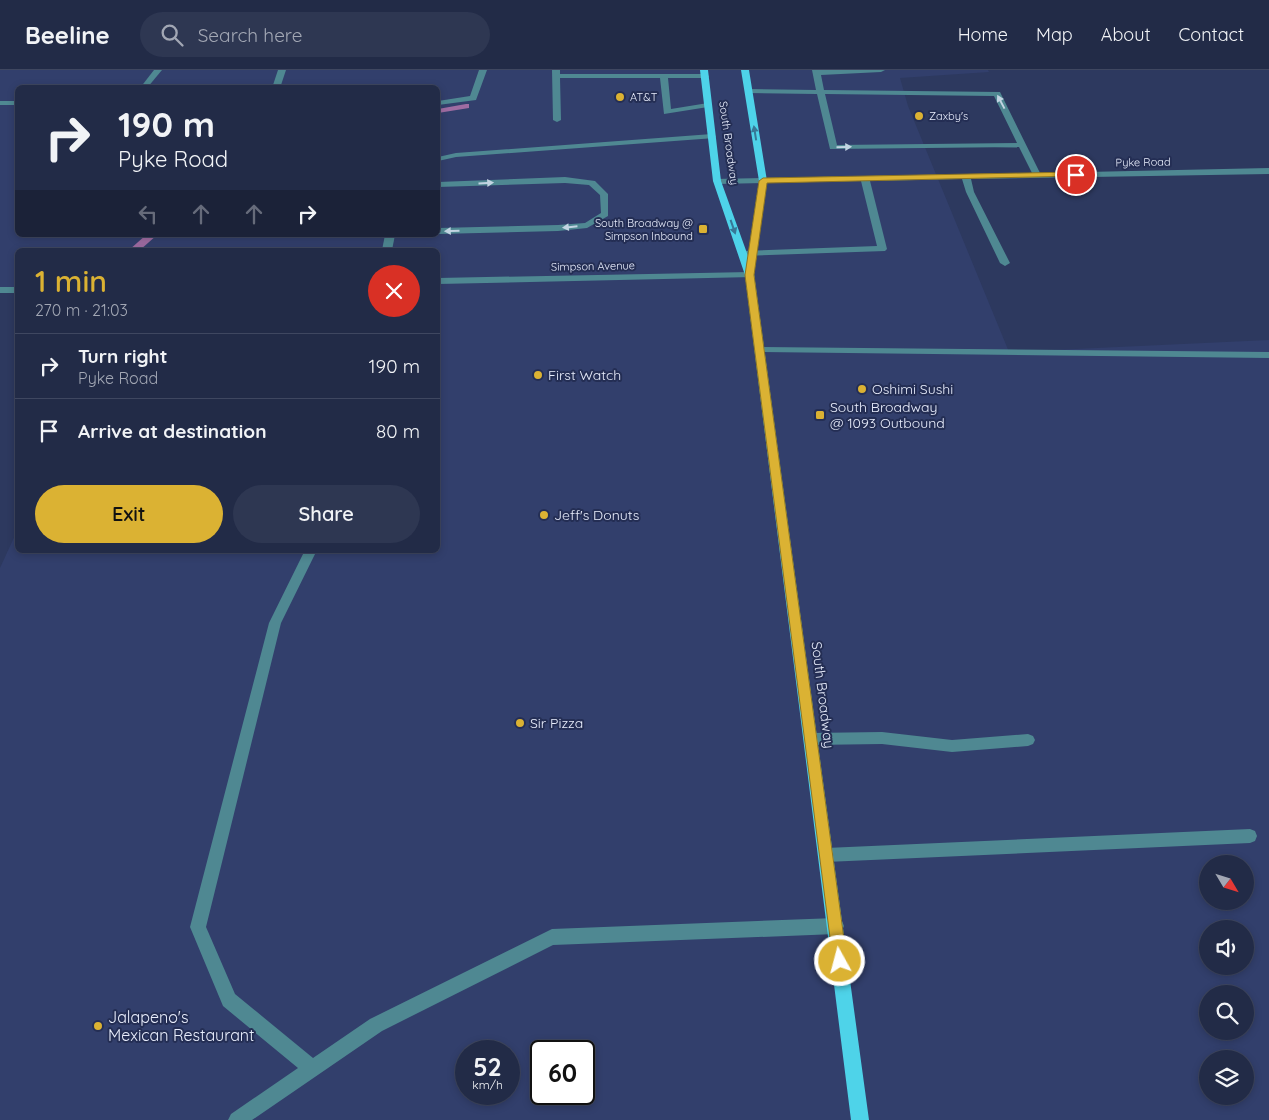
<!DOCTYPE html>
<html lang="en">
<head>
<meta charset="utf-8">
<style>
	:root { --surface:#222b47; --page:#2e3752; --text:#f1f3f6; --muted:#a2a7b4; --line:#3f4760; --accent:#dbb233 }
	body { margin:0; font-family:Quicksand,sans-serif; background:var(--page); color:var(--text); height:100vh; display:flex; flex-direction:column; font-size:19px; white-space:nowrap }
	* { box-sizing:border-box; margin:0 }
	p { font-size:16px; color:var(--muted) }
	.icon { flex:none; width:28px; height:28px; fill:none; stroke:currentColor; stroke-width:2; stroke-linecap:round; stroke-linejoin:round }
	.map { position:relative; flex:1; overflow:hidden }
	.side { position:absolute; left:15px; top:178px; width:425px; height:305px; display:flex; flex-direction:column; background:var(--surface); border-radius:8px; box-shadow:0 2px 8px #0003,0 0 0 1px var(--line) }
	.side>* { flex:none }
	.banner { position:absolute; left:15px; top:15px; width:425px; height:152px; border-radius:8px; box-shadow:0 2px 8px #0003,0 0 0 1px var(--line); background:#222b47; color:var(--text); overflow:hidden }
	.needle { width:32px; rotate:128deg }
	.tools { position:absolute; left:1199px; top:785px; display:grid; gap:10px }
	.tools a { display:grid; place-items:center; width:55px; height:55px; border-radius:50%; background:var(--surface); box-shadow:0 2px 8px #0003,0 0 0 1px var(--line); font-size:25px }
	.speed { position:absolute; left:455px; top:970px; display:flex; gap:10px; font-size:25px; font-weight:700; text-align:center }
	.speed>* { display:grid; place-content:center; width:65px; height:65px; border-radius:50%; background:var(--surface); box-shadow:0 2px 8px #0003,0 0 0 1px var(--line); line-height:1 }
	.speed small { font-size:12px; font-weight:400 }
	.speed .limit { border:2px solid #111; border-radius:8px; background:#fff; color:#111 }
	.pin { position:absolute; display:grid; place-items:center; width:42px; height:42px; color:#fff; margin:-21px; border:2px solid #fff; border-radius:50%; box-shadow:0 1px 5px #0007 }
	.me { position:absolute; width:55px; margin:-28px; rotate:353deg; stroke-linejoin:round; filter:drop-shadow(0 0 4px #0008) }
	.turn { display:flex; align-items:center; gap:18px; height:105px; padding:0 20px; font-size:22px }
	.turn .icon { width:65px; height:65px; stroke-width:2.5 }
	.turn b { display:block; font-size:35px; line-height:42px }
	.lanes { display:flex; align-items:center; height:48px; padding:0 20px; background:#0003; justify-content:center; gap:25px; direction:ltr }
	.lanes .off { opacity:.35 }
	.round { display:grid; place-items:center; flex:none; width:52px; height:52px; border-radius:26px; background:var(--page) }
	.overview { display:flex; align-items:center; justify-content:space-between; height:85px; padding:0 20px }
	h1 { font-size:30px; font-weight:600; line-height:38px; color:var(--accent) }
	.action { display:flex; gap:10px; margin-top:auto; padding:10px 20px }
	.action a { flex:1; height:58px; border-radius:30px; background:var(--accent); color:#111; font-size:20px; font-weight:600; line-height:58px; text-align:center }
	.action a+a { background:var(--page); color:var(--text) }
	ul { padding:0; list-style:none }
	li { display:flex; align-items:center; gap:15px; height:65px; padding:0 20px; border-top:1px solid var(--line) }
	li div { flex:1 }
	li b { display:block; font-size:19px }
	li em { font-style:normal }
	header { display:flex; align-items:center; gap:30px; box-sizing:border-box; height:70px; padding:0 25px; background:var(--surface); border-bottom:1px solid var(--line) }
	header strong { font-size:24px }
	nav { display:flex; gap:28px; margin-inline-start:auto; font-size:18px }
	.search { width:350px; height:45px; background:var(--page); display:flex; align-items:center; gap:12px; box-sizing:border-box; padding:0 18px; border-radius:28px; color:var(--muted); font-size:19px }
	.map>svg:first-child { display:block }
	.built { fill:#323f6c; fill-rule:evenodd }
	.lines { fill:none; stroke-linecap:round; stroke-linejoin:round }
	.stream { fill:#9f6ca2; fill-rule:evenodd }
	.minor { fill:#4f8892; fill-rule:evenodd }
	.major { fill:#4ed3e9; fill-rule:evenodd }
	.oneway { fill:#c2d4e2 }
	.oneway2 { fill:#377897 }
	.route { fill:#dbb233; stroke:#8e7421 }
	.poi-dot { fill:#dbb233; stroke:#242e54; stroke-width:2 }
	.labels { text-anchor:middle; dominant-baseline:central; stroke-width:4; stroke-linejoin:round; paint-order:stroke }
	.far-poi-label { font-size:11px; fill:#e8edfc; stroke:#242e54; text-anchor:start }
	.far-street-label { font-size:11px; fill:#e8edfc; stroke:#242e54 }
	.poi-label { font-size:14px; fill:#e8edfc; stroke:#242e54; text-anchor:start }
	.street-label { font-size:14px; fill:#e8edfc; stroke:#242e54 }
	.near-poi-label { font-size:16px; fill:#e8edfc; stroke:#242e54; text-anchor:start }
</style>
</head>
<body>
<header>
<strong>Beeline</strong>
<div class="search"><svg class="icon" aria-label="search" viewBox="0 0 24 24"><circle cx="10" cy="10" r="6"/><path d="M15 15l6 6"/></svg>Search here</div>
<nav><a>Home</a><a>Map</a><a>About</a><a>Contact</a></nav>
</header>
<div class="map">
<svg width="1269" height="1050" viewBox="0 0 1269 1050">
	<rect width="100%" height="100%" fill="#2d395f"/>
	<path class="built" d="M0 0H988L989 2 900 8 908 36 1009 282 1269 270V1050H0V498L17 461 18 480H438V180H18L17 221 0 222ZM18 18H438V165H18ZM1208 794H1245V831H1208ZM1208 859H1245V896H1208ZM1208 924H1245V961H1208ZM466 981H509V1024H466ZM541 981H584V1024H541ZM1208 989H1245V1026H1208Z"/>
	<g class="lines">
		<g class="stream">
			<polygon points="466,34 469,34 469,38 438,43 438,39"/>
			<polygon points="146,165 157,165 140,180 129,180"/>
		</g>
		<g class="minor">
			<polygon points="154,0 162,0 147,18 140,18"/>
			<polygon points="278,0 286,0 280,18 272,18"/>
			<polygon points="479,0 487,0 476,30 438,35 438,31 470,26"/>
			<polygon points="552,0 560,0 560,4 705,4 709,6 708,8 668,8 671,39 708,33 712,35 708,37 664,44 660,8 560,8 561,50 557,52 553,50"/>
			<path d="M812 0H885L881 2 821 5 824 20 1000 22 1040 103 1269 98V104L971 109 974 122 1010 193 1005 196 1000 193 966 122 962 109 870 111 887 179 885 181 740 186V182L743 181 877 176 861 111 717 114 713 111 714 109 1032 103 1019 77 830 79 817 24 749 23 745 21 749 19 816 20ZM825 24 994 26 1017 73 837 75Z"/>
			<rect x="0" y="31" width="18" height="4"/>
			<polygon points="712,64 716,66 715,68 456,87 438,91 438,87 456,83"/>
			<polygon points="565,107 595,111 608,124 608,146 587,158 558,161 438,164 438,158 558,155 585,153 601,143 600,125 589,115 565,113 438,117 438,112"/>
			<polygon points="385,165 395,165 392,180 382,180"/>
			<polygon points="750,202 753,203 753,207 438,214 438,208"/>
			<rect x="0" y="217" width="18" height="6"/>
			<polygon points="760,277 1269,282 1269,288 756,282 755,280"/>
			<polygon points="305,480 317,480 281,553 206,857 235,924 313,988 370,949 552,859 836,848 842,851 844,856 842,861 836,864 553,875 382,961 252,1050 228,1050 231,1044 298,998 223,936 190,857 269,553"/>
			<polygon points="882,662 952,670 1028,664 1033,666 1035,670 1033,674 1028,676 952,682 882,674 811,675 806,673 804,669 806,665 811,663"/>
			<polygon points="1250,759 1255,761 1257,766 1255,771 1250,773 826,792 821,790 819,785 821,780 826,778"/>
		</g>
		<polygon class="major" points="700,0 708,0 721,111 748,186 759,111 741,0 749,0 767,111 754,204 869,1050 851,1050 745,205 713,111"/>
	</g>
	<defs><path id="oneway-solid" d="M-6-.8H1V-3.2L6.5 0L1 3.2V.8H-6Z" transform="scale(1.25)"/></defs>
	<g class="oneway">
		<use href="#oneway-solid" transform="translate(1001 32) rotate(-118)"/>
		<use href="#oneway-solid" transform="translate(844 77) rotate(-1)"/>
		<use href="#oneway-solid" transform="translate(486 113) rotate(-3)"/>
		<use href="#oneway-solid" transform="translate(570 157) rotate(174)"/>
		<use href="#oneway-solid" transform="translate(452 161) rotate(178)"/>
	</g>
	<g class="oneway2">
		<use href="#oneway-solid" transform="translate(755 63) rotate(-99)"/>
		<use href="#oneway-solid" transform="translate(733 157) rotate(71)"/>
	</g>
	<polygon class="route" points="1076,102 1078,103 1078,106 767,113 754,205 847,891 845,896 840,898 835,896 833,891 745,205 759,111 763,108"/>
	<g class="poi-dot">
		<circle cx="620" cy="27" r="5"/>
		<circle cx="919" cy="46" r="5"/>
		<rect x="698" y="154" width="10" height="10" rx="2.5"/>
		<circle cx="538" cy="305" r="5"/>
		<circle cx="862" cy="319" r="5"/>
		<rect x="815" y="340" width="10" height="10" rx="2.5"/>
		<circle cx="544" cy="445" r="5"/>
		<circle cx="520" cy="653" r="5"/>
		<circle cx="98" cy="956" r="5"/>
	</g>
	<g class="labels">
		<g class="far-poi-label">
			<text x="630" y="27">AT&amp;T</text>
			<text x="929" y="46">Zaxby's</text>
			<text x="693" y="153" text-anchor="end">South Broadway @<tspan x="693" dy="13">Simpson Inbound</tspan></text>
		</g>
		<g class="far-street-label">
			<text transform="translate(729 73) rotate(82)">South Broadway</text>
			<text transform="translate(1143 92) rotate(-1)">Pyke Road</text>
			<text transform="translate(593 196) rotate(-1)">Simpson Avenue</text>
		</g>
		<g class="poi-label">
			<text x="548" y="305">First Watch</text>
			<text x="872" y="319">Oshimi Sushi</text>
			<text x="830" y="337">South Broadway<tspan x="830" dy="16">@ 1093 Outbound</tspan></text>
			<text x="554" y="445">Jeff's Donuts</text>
			<text x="530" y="653">Sir Pizza</text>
		</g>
		<g class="street-label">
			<text transform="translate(823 625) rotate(83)">South Broadway</text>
		</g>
		<g class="near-poi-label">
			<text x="108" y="947">Jalapeno's<tspan x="108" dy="18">Mexican Restaurant</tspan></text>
		</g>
	</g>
</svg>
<div class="tools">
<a><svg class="needle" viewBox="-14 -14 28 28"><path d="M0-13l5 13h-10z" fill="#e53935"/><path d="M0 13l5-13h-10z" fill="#a2a7b4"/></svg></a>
<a><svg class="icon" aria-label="sound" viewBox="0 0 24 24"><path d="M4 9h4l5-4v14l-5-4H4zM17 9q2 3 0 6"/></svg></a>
<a><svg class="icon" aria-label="search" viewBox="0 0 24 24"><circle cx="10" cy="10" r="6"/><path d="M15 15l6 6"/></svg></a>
<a><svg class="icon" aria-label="layers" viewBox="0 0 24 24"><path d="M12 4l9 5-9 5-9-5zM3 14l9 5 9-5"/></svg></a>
</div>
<div class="speed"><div>52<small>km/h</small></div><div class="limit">60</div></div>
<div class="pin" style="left:1076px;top:105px;background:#d93025"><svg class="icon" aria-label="arrive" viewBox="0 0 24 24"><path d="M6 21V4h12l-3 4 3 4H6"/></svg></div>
<svg class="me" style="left:840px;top:891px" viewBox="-20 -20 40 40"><circle r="17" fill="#dbb233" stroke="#fff" stroke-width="3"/><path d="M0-11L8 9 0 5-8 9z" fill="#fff"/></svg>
<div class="banner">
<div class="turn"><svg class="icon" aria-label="right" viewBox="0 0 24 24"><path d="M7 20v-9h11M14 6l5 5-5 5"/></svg><div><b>190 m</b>Pyke Road</div></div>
<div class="lanes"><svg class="icon off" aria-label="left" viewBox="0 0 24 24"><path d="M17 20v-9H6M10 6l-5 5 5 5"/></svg><svg class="icon off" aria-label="ahead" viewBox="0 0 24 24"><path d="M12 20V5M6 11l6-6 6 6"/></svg><svg class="icon off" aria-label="ahead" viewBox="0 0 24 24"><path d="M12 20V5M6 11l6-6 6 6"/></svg><svg class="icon" aria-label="right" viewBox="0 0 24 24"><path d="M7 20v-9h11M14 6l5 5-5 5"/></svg></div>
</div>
<section class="side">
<div class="overview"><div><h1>1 min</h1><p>270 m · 21:03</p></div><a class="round" style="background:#d93025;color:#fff"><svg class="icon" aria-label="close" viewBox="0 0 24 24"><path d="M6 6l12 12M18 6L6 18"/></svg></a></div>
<ul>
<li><svg class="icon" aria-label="right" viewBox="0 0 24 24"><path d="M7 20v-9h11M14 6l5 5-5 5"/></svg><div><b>Turn right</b><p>Pyke Road</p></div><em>190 m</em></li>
<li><svg class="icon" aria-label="arrive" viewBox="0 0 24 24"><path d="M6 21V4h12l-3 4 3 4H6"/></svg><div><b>Arrive at destination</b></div><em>80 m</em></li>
</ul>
<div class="action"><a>Exit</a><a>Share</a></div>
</section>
</div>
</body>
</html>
